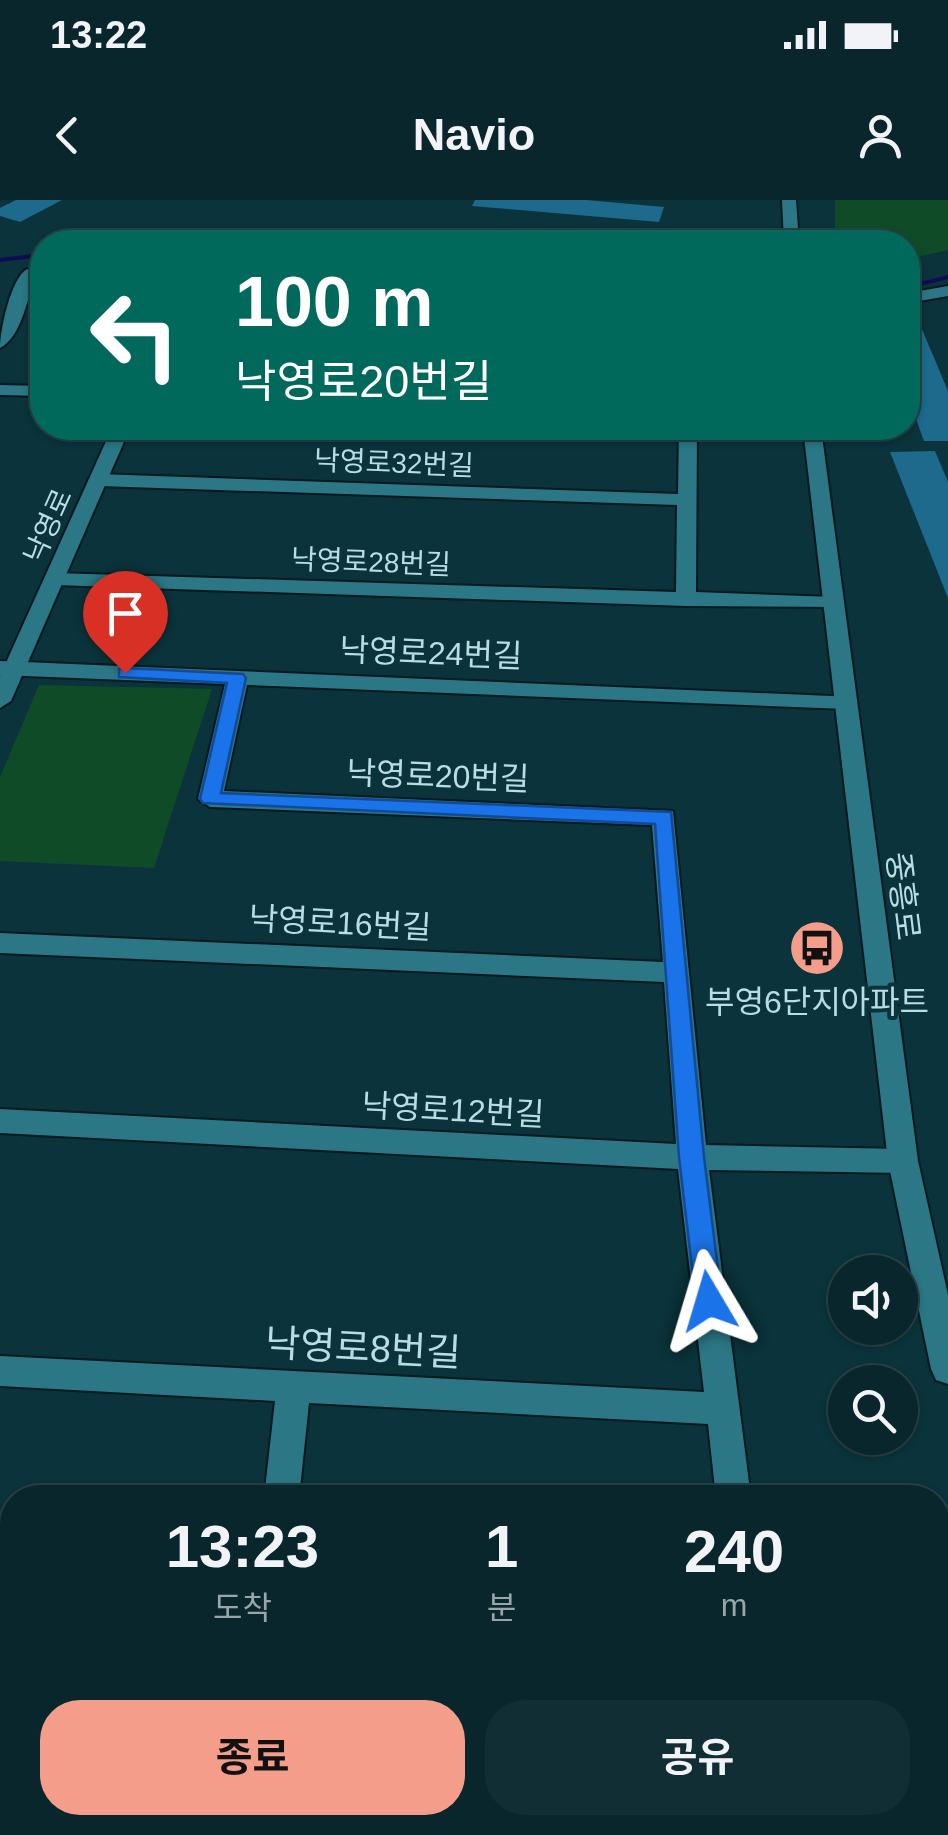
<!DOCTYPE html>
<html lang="ko">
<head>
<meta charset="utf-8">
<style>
	:root { --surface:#08262c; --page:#112e34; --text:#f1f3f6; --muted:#98a5a9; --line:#294348; --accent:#f49d8b }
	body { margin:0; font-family:Helvetica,"Noto Sans KR",sans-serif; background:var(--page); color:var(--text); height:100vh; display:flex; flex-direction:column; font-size:38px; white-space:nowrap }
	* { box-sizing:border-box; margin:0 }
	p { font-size:32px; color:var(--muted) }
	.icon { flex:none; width:55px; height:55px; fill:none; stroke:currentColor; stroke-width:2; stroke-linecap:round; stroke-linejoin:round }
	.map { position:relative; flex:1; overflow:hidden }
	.sheet { position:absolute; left:0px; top:1285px; width:950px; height:350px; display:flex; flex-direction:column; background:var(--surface); border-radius:40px 40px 0 0; box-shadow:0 2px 8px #0004,0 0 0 2px var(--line) }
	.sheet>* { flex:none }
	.guide { position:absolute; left:30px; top:30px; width:890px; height:210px; border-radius:40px; box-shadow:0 2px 8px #0004,0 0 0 2px var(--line); background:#00695c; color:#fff; overflow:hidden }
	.buttons { position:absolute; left:828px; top:1055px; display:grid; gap:20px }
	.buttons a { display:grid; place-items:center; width:90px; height:90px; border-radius:50%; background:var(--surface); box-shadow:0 2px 8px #0004,0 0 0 2px var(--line); font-size:50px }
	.pin { position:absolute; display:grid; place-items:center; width:85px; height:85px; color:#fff; margin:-102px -42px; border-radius:50% 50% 50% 0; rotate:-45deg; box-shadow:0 0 10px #0007 }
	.pin .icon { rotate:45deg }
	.me { position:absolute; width:110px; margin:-55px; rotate:353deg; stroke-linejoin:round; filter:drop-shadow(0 0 8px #0008) }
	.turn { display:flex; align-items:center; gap:35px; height:210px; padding:0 40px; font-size:45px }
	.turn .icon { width:130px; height:130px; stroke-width:2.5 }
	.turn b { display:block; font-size:70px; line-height:85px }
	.eta { display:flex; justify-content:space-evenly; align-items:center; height:170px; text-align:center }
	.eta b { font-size:60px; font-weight:700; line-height:70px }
	.cta { display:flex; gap:20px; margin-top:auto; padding:20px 40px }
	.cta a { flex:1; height:115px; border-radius:40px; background:var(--accent); color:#111; font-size:40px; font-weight:700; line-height:115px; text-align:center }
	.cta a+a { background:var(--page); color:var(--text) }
	.status { display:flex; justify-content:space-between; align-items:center; height:70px; padding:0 50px; background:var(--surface); direction:ltr }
	.status svg { height:28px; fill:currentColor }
	header { display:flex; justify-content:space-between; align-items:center; height:130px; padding:0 40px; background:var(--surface); font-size:45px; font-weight:700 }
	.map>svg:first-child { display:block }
	.green { fill:#104b28 }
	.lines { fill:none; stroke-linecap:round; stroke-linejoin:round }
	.stream { fill:#0f0c53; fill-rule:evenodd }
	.building { fill:#1d6a8d }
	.minor-casing { stroke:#03191e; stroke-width:4 }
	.tertiary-casing { stroke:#03191e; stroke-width:4 }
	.minor { fill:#2b7785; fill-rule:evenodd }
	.tertiary { fill:#2b7785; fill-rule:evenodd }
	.route { fill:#1a73e8; stroke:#114b97; stroke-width:2.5 }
	.labels { text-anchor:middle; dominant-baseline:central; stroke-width:8; stroke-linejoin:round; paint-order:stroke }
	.far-street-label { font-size:28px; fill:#badce4; stroke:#0a333b }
	.street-label { font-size:32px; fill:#badce4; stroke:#0a333b }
	.poi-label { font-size:32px; fill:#badce4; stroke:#0a333b }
	.near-street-label { font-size:38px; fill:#badce4; stroke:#0a333b }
</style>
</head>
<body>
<div class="status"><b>13:22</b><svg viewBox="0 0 49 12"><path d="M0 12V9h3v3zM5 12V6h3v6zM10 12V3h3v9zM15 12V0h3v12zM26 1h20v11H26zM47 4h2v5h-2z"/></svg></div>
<header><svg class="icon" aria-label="back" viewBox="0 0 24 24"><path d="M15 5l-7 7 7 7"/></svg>Navio<svg class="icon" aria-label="person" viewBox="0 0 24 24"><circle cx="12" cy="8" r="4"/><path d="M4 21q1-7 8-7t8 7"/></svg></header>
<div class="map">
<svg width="948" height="1635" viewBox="0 0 948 1635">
	<rect width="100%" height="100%" fill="#0a333b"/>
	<g class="green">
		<polygon points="835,0 948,0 948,50 908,59 908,42 835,42"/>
		<polygon points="39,485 212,489 154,668 0,661 0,577"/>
	</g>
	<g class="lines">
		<g class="stream">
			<path d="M307 34 467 40 470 42C417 46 363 39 309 38 258 38 206 45 156 42L159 40Z"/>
			<polygon points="42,53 42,57 0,62 0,58"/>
			<polygon points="948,75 948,79 908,89 908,85"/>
		</g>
	</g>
	<g class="building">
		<polygon points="16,0 62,0 20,22 0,16 0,8"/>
		<polygon points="475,0 586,0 664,7 659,22 472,6"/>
		<polygon points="908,127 921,127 948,191 948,241 924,241 908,197"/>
		<polygon points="935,251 948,282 948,398 890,252"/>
	</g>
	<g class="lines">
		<g class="minor-casing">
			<g id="minor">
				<path d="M27 69 35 74C29 95 21 138 0 148 0 130 11 78 27 69Z"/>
				<polygon points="948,86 948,96 908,103 908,93"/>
				<polygon points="0,185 42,186 42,196 0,195"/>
				<polygon points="679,228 697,228 696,392 834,397 841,399 844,403 841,407 686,406 55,385 45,379 55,373 676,392 677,305 98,286 88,280 98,274 678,294"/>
				<polygon points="0,461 854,497 857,502 854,507 846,509 247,485 224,591 673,611 706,945 903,949 914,952 918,961 914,970 903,973 709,970 751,1298 716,1298 708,1224 309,1203 299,1298 264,1298 275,1201 0,1186 0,1156 704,1192 678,969 0,933 0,909 676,944 664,782 0,753 0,733 663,762 652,625 210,607 198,599 225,484 0,475"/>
				<polygon points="0,1413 12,1415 12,1452 0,1451"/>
				<polygon points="232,1622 272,1622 271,1635 231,1635"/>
				<rect x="605" y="1622" width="40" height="13"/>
			</g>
		</g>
		<g class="tertiary-casing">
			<g id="tertiary">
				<polygon points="782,0 796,0 799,42 784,42"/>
				<polygon points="112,228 130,228 11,501 0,508 0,476"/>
				<polygon points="803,228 821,228 918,961 948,1095 948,1184 936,1180 931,1169 888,961"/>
			</g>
		</g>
		<use href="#minor" class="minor"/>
		<use href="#tertiary" class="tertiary"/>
	</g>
	<polygon class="route" points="125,468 243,474 246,478 221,593 671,612 704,957 722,1101 719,1109 709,1113 700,1109 696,1101 679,957 655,624 203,603 200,599 227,483 119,477 119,469"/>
	<defs>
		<g id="bus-disc" transform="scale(2.875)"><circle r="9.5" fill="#f49d8b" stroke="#0a333b"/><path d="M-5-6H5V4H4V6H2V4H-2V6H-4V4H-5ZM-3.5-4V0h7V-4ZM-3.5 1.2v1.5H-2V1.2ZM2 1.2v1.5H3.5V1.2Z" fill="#111"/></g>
	</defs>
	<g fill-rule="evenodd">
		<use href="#bus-disc" x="817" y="748"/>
	</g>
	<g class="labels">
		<g class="far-street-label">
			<text transform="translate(394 263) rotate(2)">낙영로32번길</text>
			<text transform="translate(48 326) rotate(-66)">낙영로</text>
			<text transform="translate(371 362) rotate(2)">낙영로28번길</text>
		</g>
		<g class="street-label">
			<text transform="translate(431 453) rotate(2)">낙영로24번길</text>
			<text transform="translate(438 576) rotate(2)">낙영로20번길</text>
			<text transform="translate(903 696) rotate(83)">중흥로</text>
			<text transform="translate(340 723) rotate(3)">낙영로16번길</text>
			<text transform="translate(453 910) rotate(3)">낙영로12번길</text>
		</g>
		<g class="poi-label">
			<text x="817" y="802">부영6단지아파트</text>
		</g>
		<g class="near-street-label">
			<text transform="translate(363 1148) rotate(3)">낙영로8번길</text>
		</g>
	</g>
</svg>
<div class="buttons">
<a><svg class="icon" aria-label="sound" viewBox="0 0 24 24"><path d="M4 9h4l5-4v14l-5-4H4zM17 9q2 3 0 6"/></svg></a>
<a><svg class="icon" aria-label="search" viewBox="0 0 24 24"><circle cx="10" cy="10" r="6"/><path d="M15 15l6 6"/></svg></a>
</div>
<div class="pin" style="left:125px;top:473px;background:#d93025"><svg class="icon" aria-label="arrive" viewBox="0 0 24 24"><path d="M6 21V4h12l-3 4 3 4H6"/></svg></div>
<svg class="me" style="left:709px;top:1101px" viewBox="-20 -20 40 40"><path d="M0-17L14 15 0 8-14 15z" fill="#1a73e8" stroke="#fff" stroke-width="4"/></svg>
<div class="guide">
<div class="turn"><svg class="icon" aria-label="left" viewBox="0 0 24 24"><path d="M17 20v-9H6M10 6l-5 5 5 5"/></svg><div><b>100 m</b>낙영로20번길</div></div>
</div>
<section class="sheet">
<div class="eta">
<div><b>13:23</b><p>도착</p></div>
<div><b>1</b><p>분</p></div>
<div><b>240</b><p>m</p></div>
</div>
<div class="cta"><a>종료</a><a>공유</a></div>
</section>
</div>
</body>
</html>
